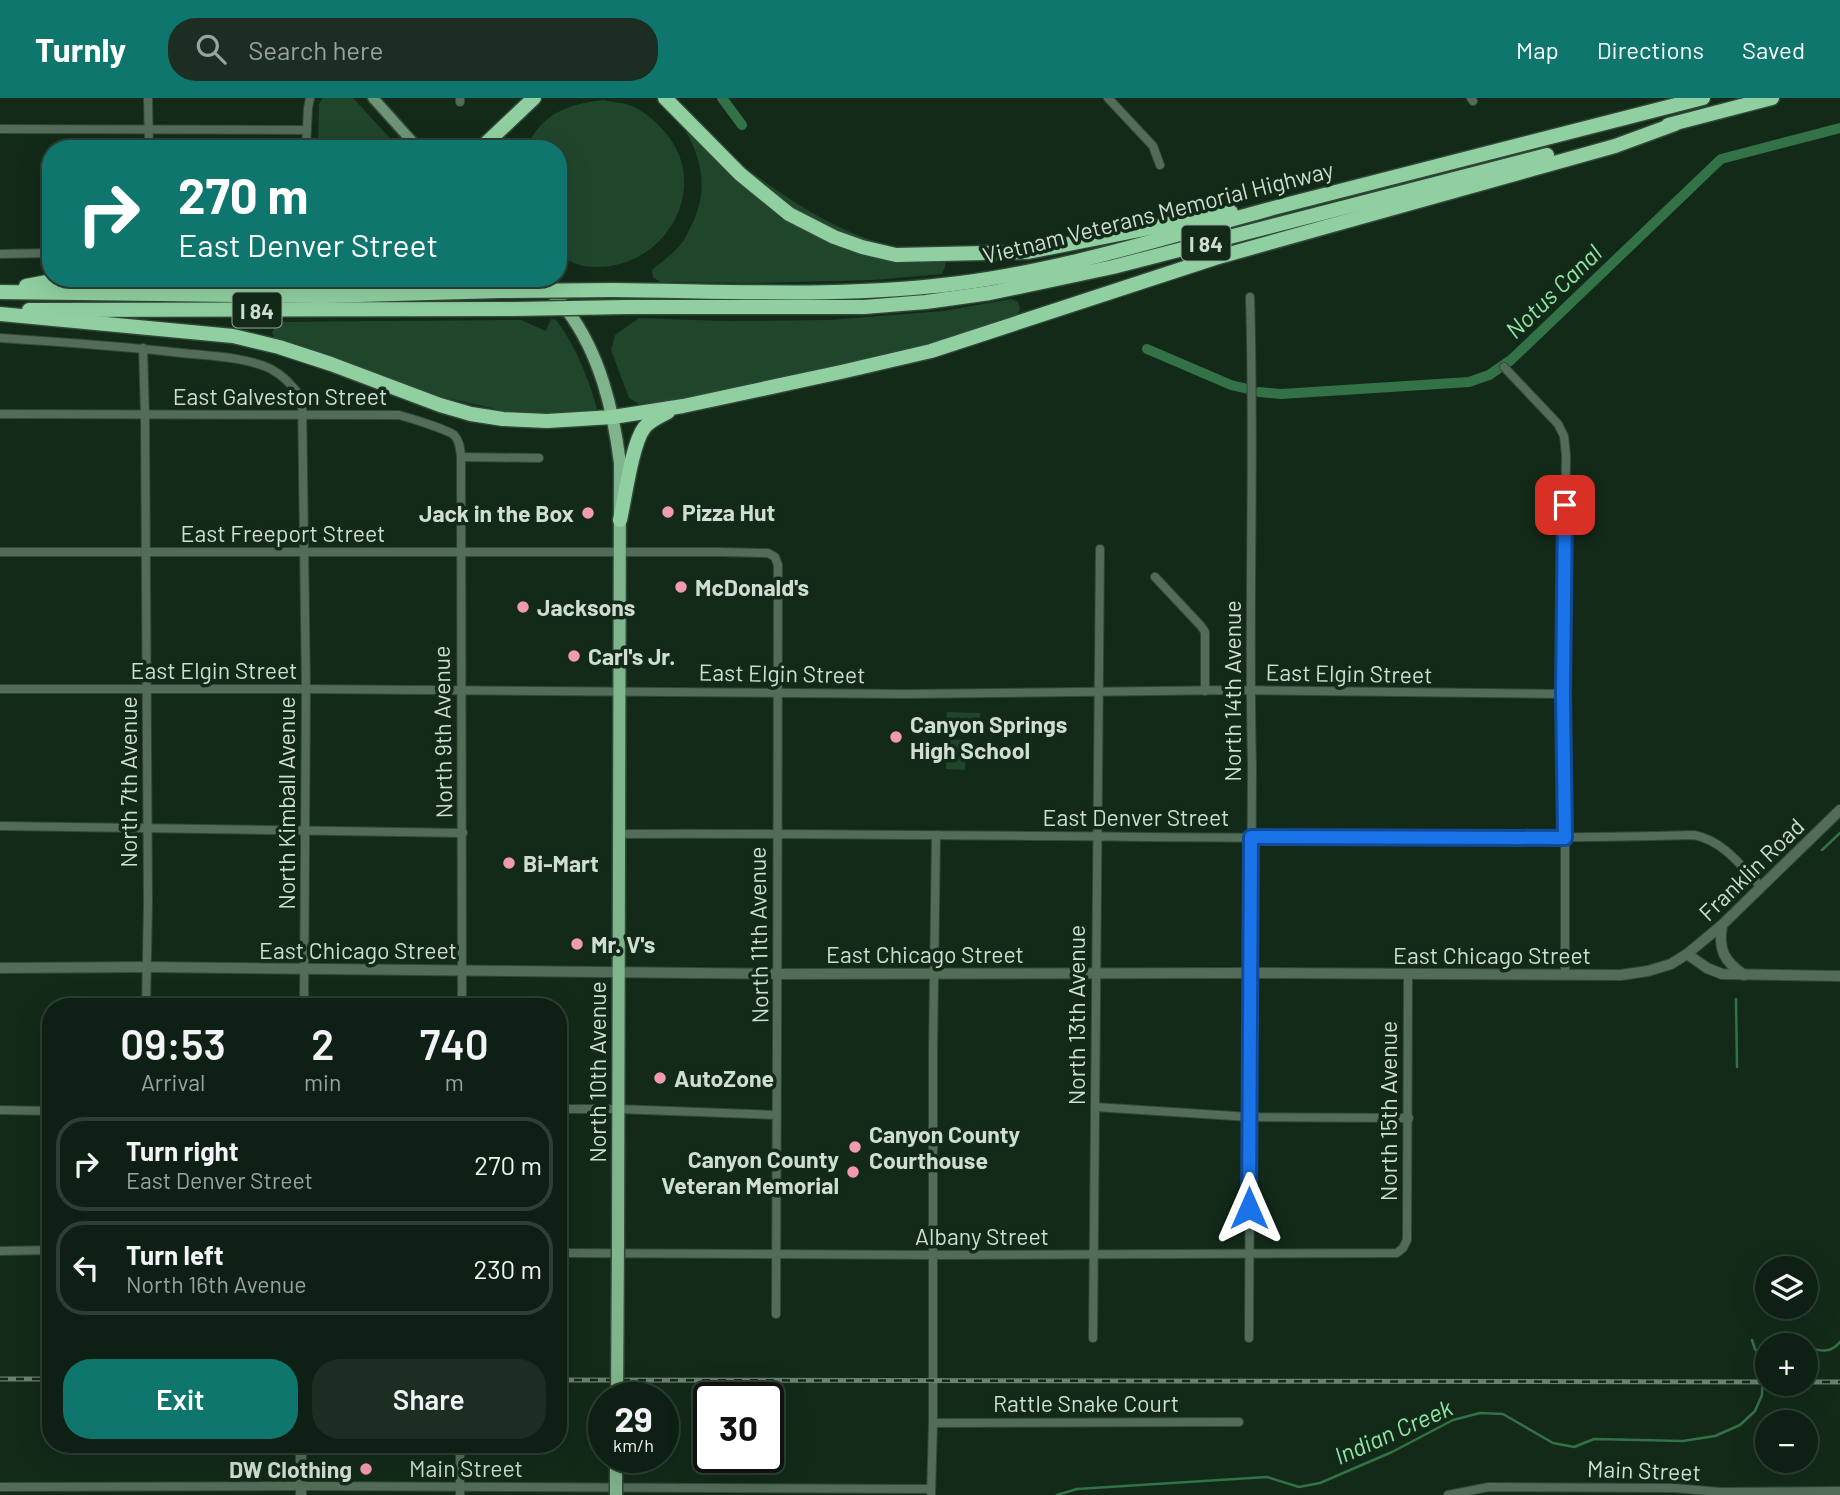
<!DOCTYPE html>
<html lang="en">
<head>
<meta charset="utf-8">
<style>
	:root { --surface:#0e2013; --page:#1c2d21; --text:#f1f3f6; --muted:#9ba3a0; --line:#2e3e33; --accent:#0f766e }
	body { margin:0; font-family:Barlow,sans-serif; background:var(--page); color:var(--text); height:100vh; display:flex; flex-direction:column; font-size:26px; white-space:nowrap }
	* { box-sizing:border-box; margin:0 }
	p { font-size:23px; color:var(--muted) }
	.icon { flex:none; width:38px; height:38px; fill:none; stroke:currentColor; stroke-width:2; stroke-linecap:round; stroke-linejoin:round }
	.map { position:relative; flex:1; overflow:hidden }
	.side { position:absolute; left:42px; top:900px; width:525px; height:455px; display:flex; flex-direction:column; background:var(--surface); border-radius:28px; box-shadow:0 7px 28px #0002,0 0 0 2px var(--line) }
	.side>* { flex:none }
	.top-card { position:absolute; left:42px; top:42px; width:525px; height:147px; border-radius:28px; box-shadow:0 7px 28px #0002,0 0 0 2px var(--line); background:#0f766e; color:#fff; overflow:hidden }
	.buttons { position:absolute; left:1755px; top:1158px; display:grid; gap:14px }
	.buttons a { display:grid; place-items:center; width:63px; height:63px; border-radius:50%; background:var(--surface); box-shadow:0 7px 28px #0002,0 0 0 2px var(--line); font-size:35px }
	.speed { position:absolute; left:588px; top:1284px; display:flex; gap:14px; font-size:35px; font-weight:700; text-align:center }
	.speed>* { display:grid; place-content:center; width:91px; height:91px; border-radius:50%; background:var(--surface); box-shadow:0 7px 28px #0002,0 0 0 2px var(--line); line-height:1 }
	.speed small { font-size:18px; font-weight:400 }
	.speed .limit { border:4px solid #111; border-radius:10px; background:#fff; color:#111 }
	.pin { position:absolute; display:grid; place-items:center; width:60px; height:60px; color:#fff; margin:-30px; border-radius:14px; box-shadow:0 4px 10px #0006 }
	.me { position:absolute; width:77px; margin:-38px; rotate:0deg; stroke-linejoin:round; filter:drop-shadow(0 0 5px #0008) }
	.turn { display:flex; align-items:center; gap:24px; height:147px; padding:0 21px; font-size:32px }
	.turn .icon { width:91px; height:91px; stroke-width:2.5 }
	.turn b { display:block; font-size:49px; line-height:60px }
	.eta { display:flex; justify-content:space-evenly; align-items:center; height:119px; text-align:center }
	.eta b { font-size:42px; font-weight:600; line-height:49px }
	.action { display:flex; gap:14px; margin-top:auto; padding:14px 21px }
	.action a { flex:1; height:80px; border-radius:28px; background:var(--accent); color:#fff; font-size:28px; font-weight:600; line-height:80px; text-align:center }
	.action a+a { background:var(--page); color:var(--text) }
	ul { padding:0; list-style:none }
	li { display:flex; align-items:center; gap:21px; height:94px; margin:0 14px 10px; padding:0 7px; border:4px solid var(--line); border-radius:28px }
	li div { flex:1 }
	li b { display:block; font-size:26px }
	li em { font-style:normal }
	header { display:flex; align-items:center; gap:42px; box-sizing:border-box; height:98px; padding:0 35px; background:var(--accent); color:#fff }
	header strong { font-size:33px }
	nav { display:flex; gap:38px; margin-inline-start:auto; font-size:24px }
	.search { width:490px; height:63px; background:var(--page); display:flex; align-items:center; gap:18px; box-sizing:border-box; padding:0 24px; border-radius:28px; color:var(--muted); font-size:26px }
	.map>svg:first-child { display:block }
	.green { fill:#1f462b }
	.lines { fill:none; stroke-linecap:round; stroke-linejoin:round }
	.stream { stroke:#337146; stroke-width:2.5 }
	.canal { stroke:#337146; stroke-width:10 }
	.minor-casing { stroke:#314737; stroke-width:10 }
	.tertiary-casing { stroke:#314737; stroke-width:12 }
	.secondary-casing { stroke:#314737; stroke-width:13 }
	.primary-casing { stroke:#314737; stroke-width:15 }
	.motorway-casing { stroke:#314737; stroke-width:17 }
	.minor { stroke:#536c58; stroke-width:8 }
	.tertiary { stroke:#536c58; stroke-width:10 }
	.secondary { stroke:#6c9475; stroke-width:10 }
	.primary { stroke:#7fb48c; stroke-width:12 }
	.motorway { stroke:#90d0a0; stroke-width:14 }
	.rail-casing { stroke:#6c7f70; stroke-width:5 }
	.rail { stroke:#132a19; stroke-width:2.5; stroke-dasharray:8; stroke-linecap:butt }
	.primary-bridge-casing { stroke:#314737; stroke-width:15; stroke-linecap:butt }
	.motorway-bridge-casing { stroke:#314737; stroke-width:17; stroke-linecap:butt }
	.primary-bridge { stroke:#7fb48c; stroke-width:12 }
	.motorway-bridge { stroke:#90d0a0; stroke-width:14 }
	.route-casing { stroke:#114b97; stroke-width:18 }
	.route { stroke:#1a73e8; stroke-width:12 }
	.poi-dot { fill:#f19ab2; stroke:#132a19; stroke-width:2.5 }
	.labels { text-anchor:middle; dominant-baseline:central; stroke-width:7; stroke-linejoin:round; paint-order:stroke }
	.shield { fill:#132a19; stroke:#97a79a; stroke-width:2 }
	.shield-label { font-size:21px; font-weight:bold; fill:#cfddd2 }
	.street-label { font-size:23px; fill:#cfddd2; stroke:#132a19 }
	.poi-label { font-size:23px; font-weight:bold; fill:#cfddd2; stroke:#132a19; text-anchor:start }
	.water-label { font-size:24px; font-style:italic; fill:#8fe7a7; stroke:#132a19 }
</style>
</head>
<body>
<header>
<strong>Turnly</strong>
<div class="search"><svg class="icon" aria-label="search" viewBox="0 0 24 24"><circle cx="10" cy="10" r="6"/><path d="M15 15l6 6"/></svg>Search here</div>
<nav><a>Map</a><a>Directions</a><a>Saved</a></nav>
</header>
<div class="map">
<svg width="1840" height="1397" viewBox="0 0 1840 1397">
	<rect width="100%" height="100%" fill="#132a19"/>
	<g class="green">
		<polygon points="323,0 353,0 400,51 318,51 319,6"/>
		<path d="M603 2C611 4 621 4 629 7 643 12 654 22 664 33 716 91 660 180 583 168 575 166 566 161 558 158V51H525C543 15 565 7 603 2Z"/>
		<path d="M687 25C734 60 781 100 833 126 868 144 907 153 946 161L945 169 942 176 873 182 755 185 660 184 653 179 652 172C661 164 673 156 681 146 684 142 687 137 689 132 709 97 704 62 683 29Z"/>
		<polygon points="1011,201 1018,204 1020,211 1016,220 943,243 861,263 662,305 639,306 629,300 611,252 615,237 639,220 725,223 829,222 943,213"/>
		<path d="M551 221 556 222C576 248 588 279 597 311L593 315H540L505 313 442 299 341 262 275 241 272 235 275 226 280 224 521 222 546 233Z"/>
		<polygon points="947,614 980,615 979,636 946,635"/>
		<polygon points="947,641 966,642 965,672 946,671"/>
	</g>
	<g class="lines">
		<g class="stream">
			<polyline points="1822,752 1840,735"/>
			<polyline points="1736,901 1737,969"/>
			<polyline points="1752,1242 1755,1251 1764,1263"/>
			<polyline points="1777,1248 1786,1242 1804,1248"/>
			<path d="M1806 1249C1820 1253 1830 1256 1840 1244"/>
			<polyline points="1057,1397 1077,1391 1267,1379 1299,1389 1320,1385 1392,1354 1453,1322 1480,1315 1503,1316 1553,1345 1574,1349 1594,1341 1683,1343 1715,1338 1740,1327 1755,1313 1762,1297 1763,1266 1768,1258"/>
		</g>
		<g class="canal">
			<polyline points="722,0 742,27"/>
			<polyline points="1147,251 1231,287 1248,291"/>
			<polyline points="1259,294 1281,296 1469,284 1489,277 1511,262 1721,61 1840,30"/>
		</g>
		<g class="minor-casing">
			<g id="minor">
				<polyline points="148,0 149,51"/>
				<polyline points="1108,0 1153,48 1160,67"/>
				<polyline points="1471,0 1473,3"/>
				<polyline points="460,4 460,0"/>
				<polyline points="0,31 307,32"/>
				<polyline points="306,51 308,10 310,0"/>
				<polyline points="0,156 51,155"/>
				<path d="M0 240C61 244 121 248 182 255 210 258 246 259 271 271 284 278 294 289 302 301L306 591 304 908"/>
				<polyline points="143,250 145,318 148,805 146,908"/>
				<polyline points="1504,269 1558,326 1564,338 1566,357 1563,596 1565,740 1565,877"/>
				<path d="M0 316 399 317C410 320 446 331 454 337 460 343 460 351 461 359L462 908"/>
				<polyline points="461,359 539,360"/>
				<path d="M0 454H719L768 455 775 459 778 467C777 717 778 966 776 1216"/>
				<polyline points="1155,479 1201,528 1205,534 1205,593"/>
				<polyline points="0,591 306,591 905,596 1235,592 1563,596"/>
				<polyline points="0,728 463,735"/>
				<path d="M619 736C977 734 1336 746 1694 737 1724 743 1741 768 1761 789"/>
				<polyline points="1095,1009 1250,1019 1409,1020"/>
				<polyline points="558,1011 618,1011 776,1017"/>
				<polyline points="0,1012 51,1013"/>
				<polyline points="0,1153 51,1152"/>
				<polyline points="558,1155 933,1157 1397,1155 1403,1150 1407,1142 1408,876"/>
				<polyline points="1093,1240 1100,451"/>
				<path d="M1249 1240 1252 668C1248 512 1255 355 1250 199"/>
				<polyline points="933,1325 1239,1324"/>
				<polyline points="460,1346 460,1397"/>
				<polyline points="0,1389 301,1388 931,1391"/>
				<polyline points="931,1397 933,1325 933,951 936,737"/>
				<polyline points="1448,1397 1489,1389 1674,1390 1720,1394 1840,1393"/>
			</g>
		</g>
		<g class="tertiary-casing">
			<g id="tertiary">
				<path d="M1722 827C1718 852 1724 863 1744 877"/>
				<polyline points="1687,856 1707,870 1722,876 1840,878"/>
				<polyline points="0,870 147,869 777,876 1250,875 1621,877 1648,873 1671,866 1687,856 1722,827 1840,712"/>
				<polyline points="301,1346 301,1397"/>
			</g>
		</g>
		<g class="secondary-casing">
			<polyline id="secondary" points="373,0 419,51"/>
		</g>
		<g class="primary-casing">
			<path id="primary" d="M538 180C547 191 559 201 567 212 600 256 613 311 620 365L618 1145"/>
		</g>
		<g class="motorway-casing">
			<g id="motorway">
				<polyline points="665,0 740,76 789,116 834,139 862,149 896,157 1028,154 1231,114"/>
				<polyline points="1668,27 1772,0"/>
				<polyline points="480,51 534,0"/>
				<polyline points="26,188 47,184 143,180"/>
				<path d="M614 192C729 193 846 200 960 185 1069 171 1175 136 1281 108 1421 71 1562 37 1703 0"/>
				<polyline points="0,194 324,198 500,193"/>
				<polyline points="628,209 864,209 926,204 990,195 1113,169 1547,57"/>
				<polyline points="29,212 513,211"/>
				<polyline points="0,216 233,238 279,249 331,266 440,307 471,316 503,321 547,323 613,319 683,308 841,274 931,253 1215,160 1615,48 1675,26"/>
				<path d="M620 422C625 400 632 346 644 330 650 322 659 319 668 314"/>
			</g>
		</g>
		<use href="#minor" class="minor"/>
		<use href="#tertiary" class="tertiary"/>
		<use href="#secondary" class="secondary"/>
		<use href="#primary" class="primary"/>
		<use href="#motorway" class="motorway"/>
		<g class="rail-casing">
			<g id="rail">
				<polyline points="0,1281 51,1281"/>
				<polyline points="558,1282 1768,1284"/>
				<polyline points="1806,1284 1840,1284"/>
			</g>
		</g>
		<use href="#rail" class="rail"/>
		<g class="primary-bridge-casing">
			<g id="primary-bridge">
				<polyline points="617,1300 618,1145"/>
				<polyline points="616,1397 616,1360"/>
			</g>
		</g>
		<g class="motorway-bridge-casing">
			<g id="motorway-bridge">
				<polyline points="500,193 614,192"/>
				<polyline points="513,211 628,209"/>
			</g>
		</g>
		<use href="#primary-bridge" class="primary-bridge"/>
		<use href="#motorway-bridge" class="motorway-bridge"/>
	</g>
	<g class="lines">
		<g class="route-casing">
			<polyline id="route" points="1249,1110 1251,739 1565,740 1563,596 1565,407"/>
		</g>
		<use href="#route" class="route"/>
	</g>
	<g class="poi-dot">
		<circle cx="668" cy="414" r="7"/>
		<circle cx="588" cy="415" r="7"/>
		<circle cx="681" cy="489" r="7"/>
		<circle cx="523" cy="509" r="7"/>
		<circle cx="574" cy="558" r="7"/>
		<circle cx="896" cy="639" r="7"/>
		<circle cx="509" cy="765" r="7"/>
		<circle cx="577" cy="846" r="7"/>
		<circle cx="660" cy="980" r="7"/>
		<circle cx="855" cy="1049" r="7"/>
		<circle cx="853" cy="1074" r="7"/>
		<circle cx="366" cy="1371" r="7"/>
	</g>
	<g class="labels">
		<g class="shield">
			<rect x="1181.5" y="127.5" width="49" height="35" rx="5"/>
			<rect x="232.5" y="194.5" width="49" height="35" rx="5"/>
		</g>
		<g class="shield-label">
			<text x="1206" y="145">I 84</text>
			<text x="257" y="212">I 84</text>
		</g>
		<g class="street-label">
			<text transform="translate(1158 114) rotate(-14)">Vietnam Veterans Memorial Highway</text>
			<text x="280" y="298">East Galveston Street</text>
			<text x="283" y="435">East Freeport Street</text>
			<text x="214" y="572">East Elgin Street</text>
			<text transform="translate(782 575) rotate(1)">East Elgin Street</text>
			<text transform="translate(1349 575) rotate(1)">East Elgin Street</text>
			<text transform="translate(1232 593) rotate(-90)">North 14th Avenue</text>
			<text transform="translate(442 634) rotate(-91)">North 9th Avenue</text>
			<text transform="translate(128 684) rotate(-90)">North 7th Avenue</text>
			<text transform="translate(286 705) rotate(-90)">North Kimball Avenue</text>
			<text x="1136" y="719">East Denver Street</text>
			<text transform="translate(1751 771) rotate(-44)">Franklin Road</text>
			<text transform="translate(758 837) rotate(-91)">North 11th Avenue</text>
			<text x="358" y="852">East Chicago Street</text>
			<text x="925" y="856">East Chicago Street</text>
			<text x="1492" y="857">East Chicago Street</text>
			<text transform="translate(1076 917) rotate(-90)">North 13th Avenue</text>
			<text transform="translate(597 974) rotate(-90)">North 10th Avenue</text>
			<text transform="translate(1388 1013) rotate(-90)">North 15th Avenue</text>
			<text x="982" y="1138">Albany Street</text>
			<text x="1086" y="1305">Rattle Snake Court</text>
			<text x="466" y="1370">Main Street</text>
			<text transform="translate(1644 1372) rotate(2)">Main Street</text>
		</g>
		<g class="poi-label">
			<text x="682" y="414">Pizza Hut</text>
			<text x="574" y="415" text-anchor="end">Jack in the Box</text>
			<text x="695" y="489">McDonald's</text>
			<text x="537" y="509">Jacksons</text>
			<text x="588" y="558">Carl's Jr.</text>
			<text x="910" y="626">Canyon Springs<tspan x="910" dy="26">High School</tspan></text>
			<text x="523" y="765">Bi-Mart</text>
			<text x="591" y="846">Mr. V's</text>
			<text x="674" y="980">AutoZone</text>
			<text x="869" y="1036">Canyon County<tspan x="869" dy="26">Courthouse</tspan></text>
			<text x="839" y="1061" text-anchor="end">Canyon County<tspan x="839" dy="26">Veteran Memorial</tspan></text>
			<text x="352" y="1371" text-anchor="end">DW Clothing</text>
		</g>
		<g class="water-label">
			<text transform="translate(1553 193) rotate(-44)">Notus Canal</text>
			<text transform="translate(1393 1333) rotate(-24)">Indian Creek</text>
		</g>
	</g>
</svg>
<div class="buttons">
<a><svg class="icon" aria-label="layers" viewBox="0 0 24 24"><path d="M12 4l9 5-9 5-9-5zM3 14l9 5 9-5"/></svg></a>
<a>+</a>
<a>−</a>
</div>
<div class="speed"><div>29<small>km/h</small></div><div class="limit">30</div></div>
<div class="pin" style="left:1565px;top:407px;background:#d93025"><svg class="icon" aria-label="arrive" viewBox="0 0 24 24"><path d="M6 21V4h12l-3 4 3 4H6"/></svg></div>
<svg class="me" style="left:1249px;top:1110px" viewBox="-20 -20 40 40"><path d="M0-17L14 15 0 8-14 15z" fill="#1a73e8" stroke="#fff" stroke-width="4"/></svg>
<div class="top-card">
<div class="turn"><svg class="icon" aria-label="right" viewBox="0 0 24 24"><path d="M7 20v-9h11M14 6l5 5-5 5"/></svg><div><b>270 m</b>East Denver Street</div></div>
</div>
<section class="side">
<div class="eta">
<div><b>09:53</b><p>Arrival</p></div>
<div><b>2</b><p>min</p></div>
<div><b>740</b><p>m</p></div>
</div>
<ul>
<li><svg class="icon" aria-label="right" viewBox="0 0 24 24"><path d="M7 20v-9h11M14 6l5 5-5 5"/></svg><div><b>Turn right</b><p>East Denver Street</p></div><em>270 m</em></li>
<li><svg class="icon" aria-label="left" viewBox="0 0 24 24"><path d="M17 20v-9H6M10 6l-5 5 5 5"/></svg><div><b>Turn left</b><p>North 16th Avenue</p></div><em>230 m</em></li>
</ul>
<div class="action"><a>Exit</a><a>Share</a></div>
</section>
</div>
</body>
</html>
